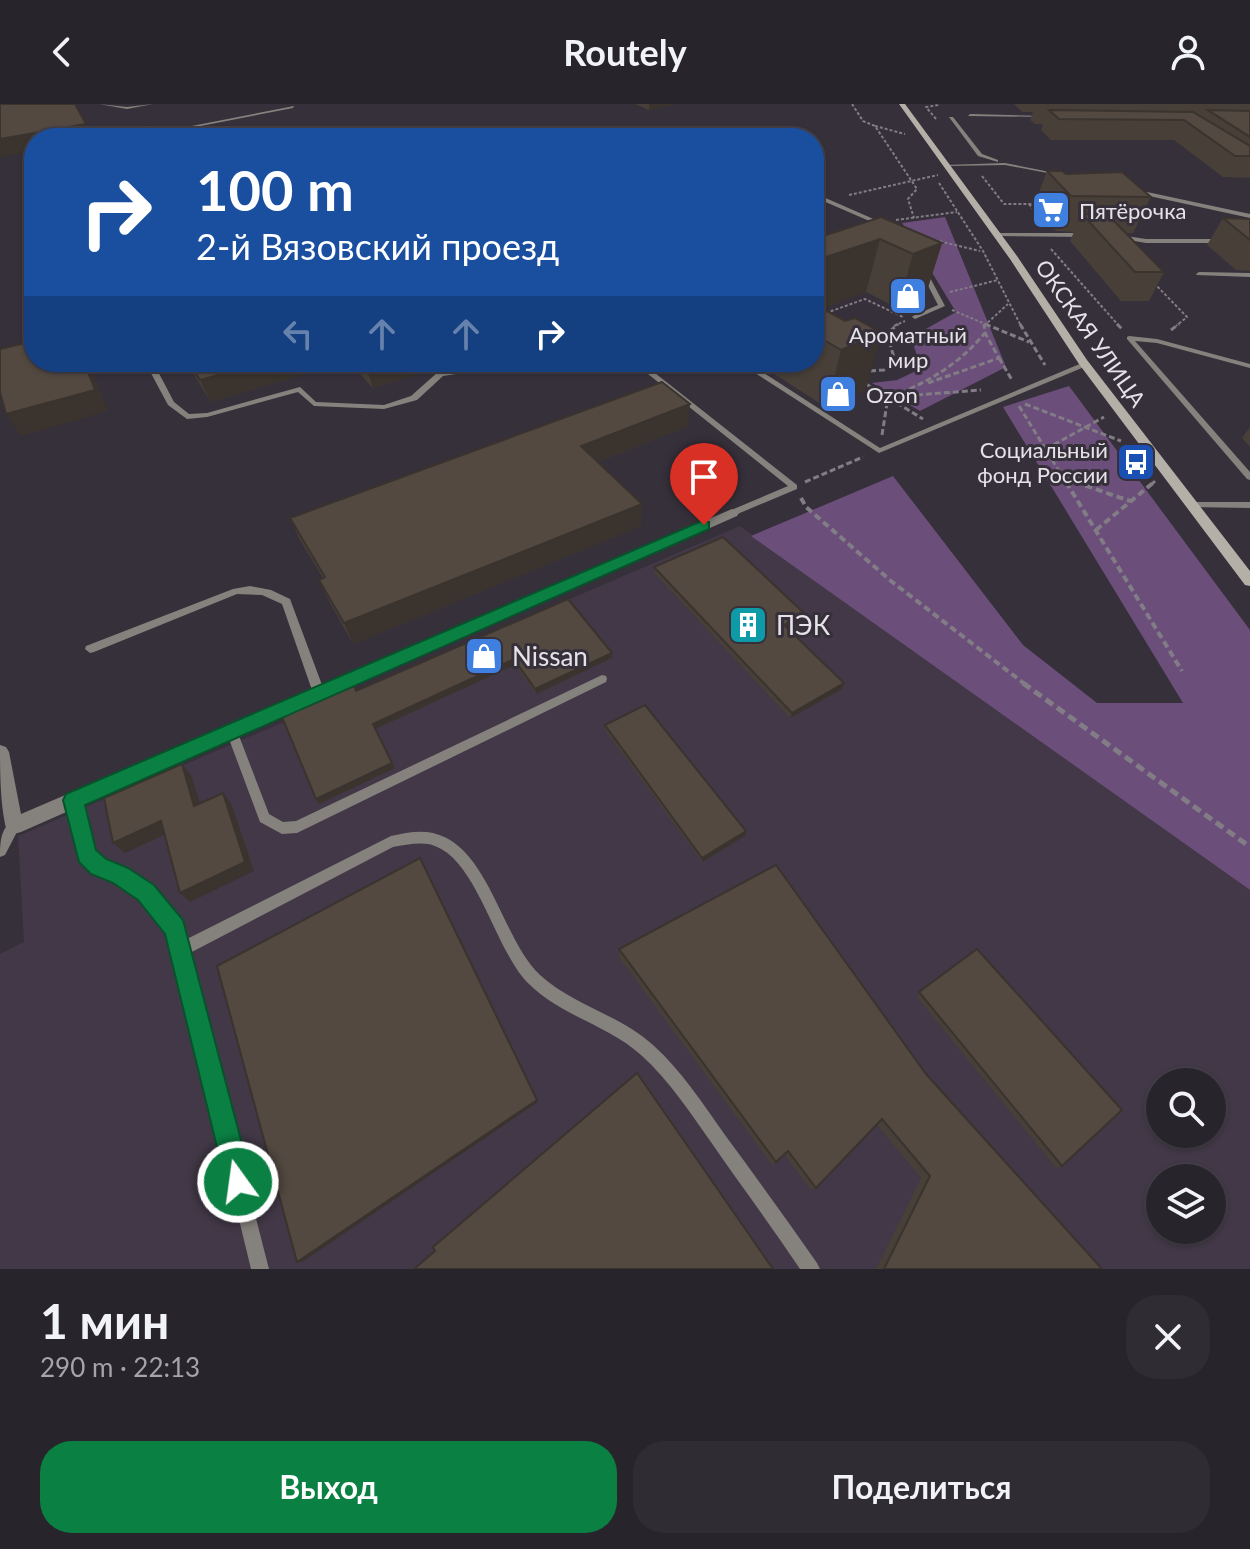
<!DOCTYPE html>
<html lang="ru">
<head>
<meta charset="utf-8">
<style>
	:root { --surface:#28242c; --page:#302c34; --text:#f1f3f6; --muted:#a5a4a9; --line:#444148; --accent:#0b8043 }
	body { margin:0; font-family:Lato,sans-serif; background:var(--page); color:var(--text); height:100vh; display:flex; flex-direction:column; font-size:30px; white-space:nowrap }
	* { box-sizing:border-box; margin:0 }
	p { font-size:26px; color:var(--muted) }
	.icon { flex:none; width:44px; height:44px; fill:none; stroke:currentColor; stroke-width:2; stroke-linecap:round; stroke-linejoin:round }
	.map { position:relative; height:1165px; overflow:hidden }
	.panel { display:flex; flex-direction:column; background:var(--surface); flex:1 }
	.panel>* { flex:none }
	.top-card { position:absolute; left:24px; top:24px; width:800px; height:244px; border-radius:32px; box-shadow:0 2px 6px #0004,0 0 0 2px var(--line); background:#1a4fa0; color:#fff; overflow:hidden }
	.fabs { position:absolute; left:1146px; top:964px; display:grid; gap:16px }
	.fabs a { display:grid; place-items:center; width:80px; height:80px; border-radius:50%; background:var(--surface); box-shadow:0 2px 6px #0004,0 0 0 2px var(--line); font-size:40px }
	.pin { position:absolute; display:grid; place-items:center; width:68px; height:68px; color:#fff; margin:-82px -34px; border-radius:50% 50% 50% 0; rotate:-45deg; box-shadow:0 0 8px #0007 }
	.pin .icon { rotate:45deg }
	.me { position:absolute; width:88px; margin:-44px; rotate:346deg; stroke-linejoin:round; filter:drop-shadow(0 0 6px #0008) }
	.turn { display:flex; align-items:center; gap:28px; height:168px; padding:0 40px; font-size:36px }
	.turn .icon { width:104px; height:104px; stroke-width:2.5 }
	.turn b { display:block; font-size:56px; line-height:68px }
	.lanes { display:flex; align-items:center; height:76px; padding:0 40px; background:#0003; justify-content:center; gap:40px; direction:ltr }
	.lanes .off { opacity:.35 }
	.round { display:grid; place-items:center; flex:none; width:84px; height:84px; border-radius:32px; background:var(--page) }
	.summary { display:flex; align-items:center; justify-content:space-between; height:136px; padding:0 40px }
	h1 { font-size:48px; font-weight:700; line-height:60px }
	.button { display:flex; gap:16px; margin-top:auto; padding:16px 40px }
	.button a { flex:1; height:92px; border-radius:32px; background:var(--accent); color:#fff; font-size:32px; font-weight:700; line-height:92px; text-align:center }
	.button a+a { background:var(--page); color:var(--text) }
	header { display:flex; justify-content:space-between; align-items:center; height:104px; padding:0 40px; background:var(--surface); font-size:36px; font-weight:700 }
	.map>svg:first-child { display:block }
	.built { fill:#423847; fill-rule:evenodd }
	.forest { fill:#6b4e7a }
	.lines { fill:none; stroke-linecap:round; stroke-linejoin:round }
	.path-far3 { stroke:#817c85; stroke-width:2; stroke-dasharray:3 2; stroke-linecap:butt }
	.path-far2 { stroke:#817c85; stroke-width:3; stroke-dasharray:6 3; stroke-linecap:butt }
	.path-far1 { stroke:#817c85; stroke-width:4; stroke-dasharray:7 4; stroke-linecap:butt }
	.path { stroke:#817c85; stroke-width:5; stroke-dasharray:9 5; stroke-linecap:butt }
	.lane { fill:#85827d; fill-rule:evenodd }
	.street { fill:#85827d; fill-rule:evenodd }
	.secondary { fill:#b4afa7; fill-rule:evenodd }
	.wall { fill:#473f38 }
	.shaded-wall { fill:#3a332e }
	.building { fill:#534941; stroke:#3a332e; stroke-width:2 }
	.route { fill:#0b8043; stroke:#07532c; stroke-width:2 }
	.labels { text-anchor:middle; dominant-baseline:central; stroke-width:6; stroke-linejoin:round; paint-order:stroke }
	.far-poi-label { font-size:22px; fill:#e6e2e8; stroke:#36303a; text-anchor:start }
	.far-street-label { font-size:22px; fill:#e6e2e8; stroke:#36303a }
	.poi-label { font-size:26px; fill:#e6e2e8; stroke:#36303a; text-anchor:start }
</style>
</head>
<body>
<header><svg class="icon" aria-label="back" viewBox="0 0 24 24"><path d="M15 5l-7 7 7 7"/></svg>Routely<svg class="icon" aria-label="person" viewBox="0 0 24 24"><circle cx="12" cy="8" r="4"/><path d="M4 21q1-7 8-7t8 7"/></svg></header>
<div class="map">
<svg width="1250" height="1165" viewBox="0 0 1250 1165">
	<rect width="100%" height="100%" fill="#36303a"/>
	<path class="built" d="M740 422 1250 786V1165H0V850L24 838 18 732ZM1160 978H1212V1030H1160ZM1160 1074H1212V1126H1160Z"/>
	<g class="forest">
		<polygon points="945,113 1006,263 920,307 872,279 897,276 916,267 917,252 912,236 915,231 956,208 902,119"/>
		<polygon points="1069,282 1250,526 1250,786 751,432 893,372 1023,541 1097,599 1183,599 1003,303"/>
	</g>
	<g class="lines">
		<g class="path-far3">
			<polyline points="852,0 863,17 875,22 917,85 908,95 914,114"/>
			<polyline points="936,15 926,3 939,1"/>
			<polyline points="875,22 905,30"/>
			<polyline points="982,72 1004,100 1036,100"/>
			<polyline points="939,79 983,147 1021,222"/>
			<polyline points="849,91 938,71"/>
			<polyline points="1029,100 1043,117"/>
			<polyline points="896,116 957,108"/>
			<polyline points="930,135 980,147"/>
			<polyline points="1051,145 1119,222"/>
			<polyline points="1154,179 1187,213 1176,222"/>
			<polyline points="950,188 998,176"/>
			<polyline points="952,206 990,222"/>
			<polyline points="826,209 865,195 903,213"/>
			<polyline points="894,222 905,217"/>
			<polyline points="984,222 1008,200"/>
		</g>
		<g class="path-far2">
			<polyline points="985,220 1029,238"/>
			<polyline points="1020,220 1045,261"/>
			<polyline points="1117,220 1122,225"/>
			<polyline points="1171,226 1179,220"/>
			<polyline points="999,254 1012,276"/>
			<polyline points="870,267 884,266 896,260 887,230 898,220"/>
			<polyline points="928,279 999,254 985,229"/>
			<polyline points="866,280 923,315"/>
			<path d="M893 292C929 278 960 259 985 229L984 220"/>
			<polyline points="890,293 981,286"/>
			<polyline points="1025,300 1121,337"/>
			<polyline points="1019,302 1067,380"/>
			<polyline points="882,331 888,293"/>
			<polyline points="1046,345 1104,313"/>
			<polyline points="1067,375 1080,380"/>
			<polyline points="805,378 863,353"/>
			<polyline points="1152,380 1155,377"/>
		</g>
		<g class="path-far1">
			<polyline points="1066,378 1182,567"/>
			<polyline points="1075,378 1130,397"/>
			<polyline points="801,394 806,403 891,477 1026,581"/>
			<polyline points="1096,426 1154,378"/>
		</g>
		<polyline class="path" points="1023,579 1250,743"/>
		<g class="lane">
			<polygon points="99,0 127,3 153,0 127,5"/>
			<polygon points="294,2 293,4 139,34 130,34"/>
			<polygon points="970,10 1046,12 1048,13 968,12"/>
			<polygon points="949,13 953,13 982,50 998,56 998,58 978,52"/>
			<polygon points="1005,59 1060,70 1058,71 1005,61 947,62 945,61"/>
			<polygon points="1133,85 1250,110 1250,114 1131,88"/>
			<polygon points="814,89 885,120 886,121 881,122 814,93"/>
			<polygon points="998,129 1086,129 1089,131 1086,133 996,132"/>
			<polygon points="1119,131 1146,135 1250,135 1250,139 1146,139 1117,134 1116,133"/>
			<polygon points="924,166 927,168 945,202 915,215 912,213 913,212 938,201 921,168"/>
			<polygon points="1199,168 1250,169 1250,173 1197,171 1196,170"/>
			<polygon points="1129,232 1157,235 1250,260 1250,264 1157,239 1135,237 1250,368 1250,376 1247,375 1127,235 1127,233"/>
			<polygon points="145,258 153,258 174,298 189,310 207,309 300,283 316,298 384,301 411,292 438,268 506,258 495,264 443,272 417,296 384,305 314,302 298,288 207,313 187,315 168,301"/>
			<polygon points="633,258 641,258 797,381 797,385 735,411 729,411 729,407 788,382"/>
			<polygon points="738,258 747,258 880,344 1082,259 1089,261 879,349"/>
			<polygon points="1192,398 1250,398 1250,404 1189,403 1188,401"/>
			<polygon points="250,482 271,486 290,495 325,589 323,592 315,592 313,589 282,500 262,491 237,490 94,548 90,549 85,545 86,542 233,485"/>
			<polygon points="602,571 606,572 607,575 606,578 297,729 282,730 260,718 226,627 228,624 232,622 236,624 269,710 283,718 296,717"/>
			<path d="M73 691 77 692 79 696C82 712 82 730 90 744 100 760 120 767 136 775 159 787 179 811 185 836L391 732C405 729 419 726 433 729 489 742 501 834 540 871 573 901 620 911 653 941 682 967 703 1000 725 1031 756 1073 787 1116 817 1159L820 1165H800C772 1123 742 1083 713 1041 691 1010 670 977 641 951 608 921 561 912 529 880 495 847 478 758 435 742 422 737 406 741 393 743L188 850 269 1165H251L169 827C160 816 152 803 141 794 108 766 81 775 71 723 69 713 66 702 69 692Z"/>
			<path d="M14 716 18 718 20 722 5 751 0 753C0 739 0 724 14 716Z"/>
		</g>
		<path class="street" d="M732 405 739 409 737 412 21 728 14 730 7 728C0 702 0 669 0 641L6 643 9 648 21 710Z"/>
		<polygon class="secondary" points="899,0 905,0 1017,152 1087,256 1250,467 1250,482 1245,481 1079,260 1010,155"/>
	</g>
	<g class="wall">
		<polygon points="635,0 678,0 649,6"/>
		<polygon points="1014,0 1250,0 1250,74 1223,73 1174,36 1051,36 1041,26 1043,20 1035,20 1030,16 1033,8 1022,8"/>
		<polygon points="1047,67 1066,70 1151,93 1133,129 1126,129 1164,168 1149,197 1121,197 1070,137 1074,128 1056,127 1034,101"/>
		<polygon points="881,113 942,139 925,193 898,204 866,188 822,205 866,286 827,304 756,258 814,258 814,135"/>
		<polygon points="1223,114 1250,115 1250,167 1236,166 1207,141"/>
		<polygon points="186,258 344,258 211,298"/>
		<polygon points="349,258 454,258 373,284"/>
		<polygon points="688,322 598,358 641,422 353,540 329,497 319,476 323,474 300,436 290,414"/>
		<polygon points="1250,323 1250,343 1242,334"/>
		<polygon points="654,463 805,510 804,516 787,524 844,579 842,585 790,614 654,469"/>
		<polygon points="568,495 612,549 612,554 536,590 515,561 375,625 395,664 319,700 316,695 356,587"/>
		<polygon points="605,621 746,727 745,732 702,758 605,626"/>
		<polygon points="619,845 926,970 1102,1165 876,1165 921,1074 877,1021 816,1084 811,1086 784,1050 772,1061 619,853"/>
		<polygon points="977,845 1062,1062 1056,1064 916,892"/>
	</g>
	<g class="shaded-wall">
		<polygon points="649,0 678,0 649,6"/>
		<polygon points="86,20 93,34 34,34 34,47 0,53 0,35"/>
		<polygon points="880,135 866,188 814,208 814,157"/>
		<polygon points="942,139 925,193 898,204 913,150"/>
		<polygon points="882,229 866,286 827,304 841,246"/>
		<polygon points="84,258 88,258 108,307 21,332 6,310"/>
		<polygon points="265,258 344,258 211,298 200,276"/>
		<polygon points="383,258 454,258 373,284 366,263"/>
		<polygon points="690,300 688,322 582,364 581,342"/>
		<polygon points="642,400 641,422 353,540 344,519"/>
		<polygon points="805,510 804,516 783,526 784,521"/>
		<polygon points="612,549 612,554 536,590 535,585"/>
		<polygon points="514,555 515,561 375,625 373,620"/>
		<polygon points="844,579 842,585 790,614 792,609"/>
		<polygon points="392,659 395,664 319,700 316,695"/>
		<polygon points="182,660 191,671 204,712 194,702"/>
		<polygon points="223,689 231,699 254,767 190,798 180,789"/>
		<polygon points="161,717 172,727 125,749 113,739"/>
		<polygon points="746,727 745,732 702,758 702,754"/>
		<polygon points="420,754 538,998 302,1158 297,1158"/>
	</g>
	<g class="building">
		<polygon points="0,0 75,0 86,20 0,35"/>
		<polygon points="1049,6 1193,8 1250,42 1250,52 1235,52 1184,16 1059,15"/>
		<polygon points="1208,6 1250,7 1250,33"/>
		<polygon points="154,22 164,34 122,34 118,28"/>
		<polygon points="268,26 277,34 221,34"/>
		<polygon points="1047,67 1062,67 1066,70 1122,68 1151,93 1071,92"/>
		<polygon points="1082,110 1108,111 1164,168 1135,168"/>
		<polygon points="881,113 942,139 913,150 880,135 814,157 814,135"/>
		<polygon points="1223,114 1250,115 1250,136"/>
		<polygon points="814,200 845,217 855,214 882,229 841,246 814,230"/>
		<polygon points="34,237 34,258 84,258 95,286 6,310 0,288 0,245"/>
		<polygon points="189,258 265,258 200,276"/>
		<polygon points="362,258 383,258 366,263"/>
		<polygon points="662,278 690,300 581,342 642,400 344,519 319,476 325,473 290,414"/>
		<polygon points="723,433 805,510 784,521 844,579 792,609 654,463"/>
		<polygon points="568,495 612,549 535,585 514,555 373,620 392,659 316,695 282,613 354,582 356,587"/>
		<polygon points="645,601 746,727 702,754 605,621"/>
		<polygon points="182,660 194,702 223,689 245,758 180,789 161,717 113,739 104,694"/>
		<polygon points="420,754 537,996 297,1158 217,862"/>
		<polygon points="776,761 926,970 1102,1165 884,1165 930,1072 882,1015 816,1084 788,1047 776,1058 619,845"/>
		<polygon points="977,845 1122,1006 1062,1062 919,888"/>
		<polygon points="637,969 773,1165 414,1165 435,1147 433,1143"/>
	</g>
	<polygon class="route" points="704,416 709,418 709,425 85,701 96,746 106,755 128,764 154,781 183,816 252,1078 248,1088 238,1092 228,1088 165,830 138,796 113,779 91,770 79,758 63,696 66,690"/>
	<defs>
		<g id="supermarket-square" transform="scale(2)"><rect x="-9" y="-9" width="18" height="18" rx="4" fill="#3f7fe0" stroke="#36303a"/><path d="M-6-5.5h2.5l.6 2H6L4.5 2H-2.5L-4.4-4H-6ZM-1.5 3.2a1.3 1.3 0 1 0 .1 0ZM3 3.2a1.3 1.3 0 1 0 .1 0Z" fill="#fff"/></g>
		<g id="shop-square" transform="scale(2)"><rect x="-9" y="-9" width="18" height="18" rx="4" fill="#3f7fe0" stroke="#36303a"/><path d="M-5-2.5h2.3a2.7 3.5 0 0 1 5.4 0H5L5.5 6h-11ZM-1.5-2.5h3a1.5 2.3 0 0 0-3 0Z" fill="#fff"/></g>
		<g id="bus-square" transform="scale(2)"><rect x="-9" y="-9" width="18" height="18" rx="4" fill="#1a4fb4" stroke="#36303a"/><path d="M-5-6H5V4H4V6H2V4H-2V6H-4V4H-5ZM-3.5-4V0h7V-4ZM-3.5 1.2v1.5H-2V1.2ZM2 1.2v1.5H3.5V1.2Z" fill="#fff"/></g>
		<g id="building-square" transform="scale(2)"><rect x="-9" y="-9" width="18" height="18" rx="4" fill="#0f9aa8" stroke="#36303a"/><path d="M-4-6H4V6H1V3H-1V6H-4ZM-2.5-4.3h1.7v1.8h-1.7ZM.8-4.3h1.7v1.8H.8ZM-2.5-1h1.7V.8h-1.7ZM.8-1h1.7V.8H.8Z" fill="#fff"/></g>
	</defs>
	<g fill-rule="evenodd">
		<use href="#supermarket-square" x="1051" y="106"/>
		<use href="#shop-square" x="908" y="192"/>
		<use href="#shop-square" x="838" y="290"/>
		<use href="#bus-square" x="1136" y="358"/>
		<use href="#building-square" x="748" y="521"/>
		<use href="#shop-square" x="484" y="552"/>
	</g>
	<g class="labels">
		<g class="far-poi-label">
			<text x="1079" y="106">Пятёрочка</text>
			<text x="908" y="230" text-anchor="middle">Ароматный<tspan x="908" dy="25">мир</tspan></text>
			<text x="866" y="290">Ozon</text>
			<text x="1108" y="345" text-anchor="end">Социальный<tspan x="1108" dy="25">фонд России</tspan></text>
		</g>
		<g class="far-street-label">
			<text transform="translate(1091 229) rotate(55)">ОКСКАЯ УЛИЦА</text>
		</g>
		<g class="poi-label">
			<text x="776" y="521">ПЭК</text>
			<text x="512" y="552">Nissan</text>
		</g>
	</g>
</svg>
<div class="fabs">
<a><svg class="icon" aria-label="search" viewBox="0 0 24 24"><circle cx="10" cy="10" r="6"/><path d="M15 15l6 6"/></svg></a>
<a><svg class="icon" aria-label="layers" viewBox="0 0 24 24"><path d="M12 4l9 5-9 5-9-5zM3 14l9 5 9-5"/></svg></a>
</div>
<div class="pin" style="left:704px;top:421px;background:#d93025"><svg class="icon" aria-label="arrive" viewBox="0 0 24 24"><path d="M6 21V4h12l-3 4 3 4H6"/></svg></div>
<svg class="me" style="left:238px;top:1078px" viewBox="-20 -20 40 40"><circle r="17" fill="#0b8043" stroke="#fff" stroke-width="3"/><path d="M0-11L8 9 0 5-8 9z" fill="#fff"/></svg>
<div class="top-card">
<div class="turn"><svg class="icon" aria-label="right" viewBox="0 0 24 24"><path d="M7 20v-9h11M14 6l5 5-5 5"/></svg><div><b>100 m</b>2-й Вязовский проезд</div></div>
<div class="lanes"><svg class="icon off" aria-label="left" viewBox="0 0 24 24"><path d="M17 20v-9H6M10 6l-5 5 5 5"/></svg><svg class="icon off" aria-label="ahead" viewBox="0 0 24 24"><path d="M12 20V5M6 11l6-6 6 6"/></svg><svg class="icon off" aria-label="ahead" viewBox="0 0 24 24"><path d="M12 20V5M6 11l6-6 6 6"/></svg><svg class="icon" aria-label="right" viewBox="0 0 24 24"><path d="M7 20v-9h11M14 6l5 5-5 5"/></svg></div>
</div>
</div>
<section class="panel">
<div class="summary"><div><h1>1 мин</h1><p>290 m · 22:13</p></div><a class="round"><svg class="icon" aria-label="close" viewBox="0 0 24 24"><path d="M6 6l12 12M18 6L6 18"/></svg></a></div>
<div class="button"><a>Выход</a><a>Поделиться</a></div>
</section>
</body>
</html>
